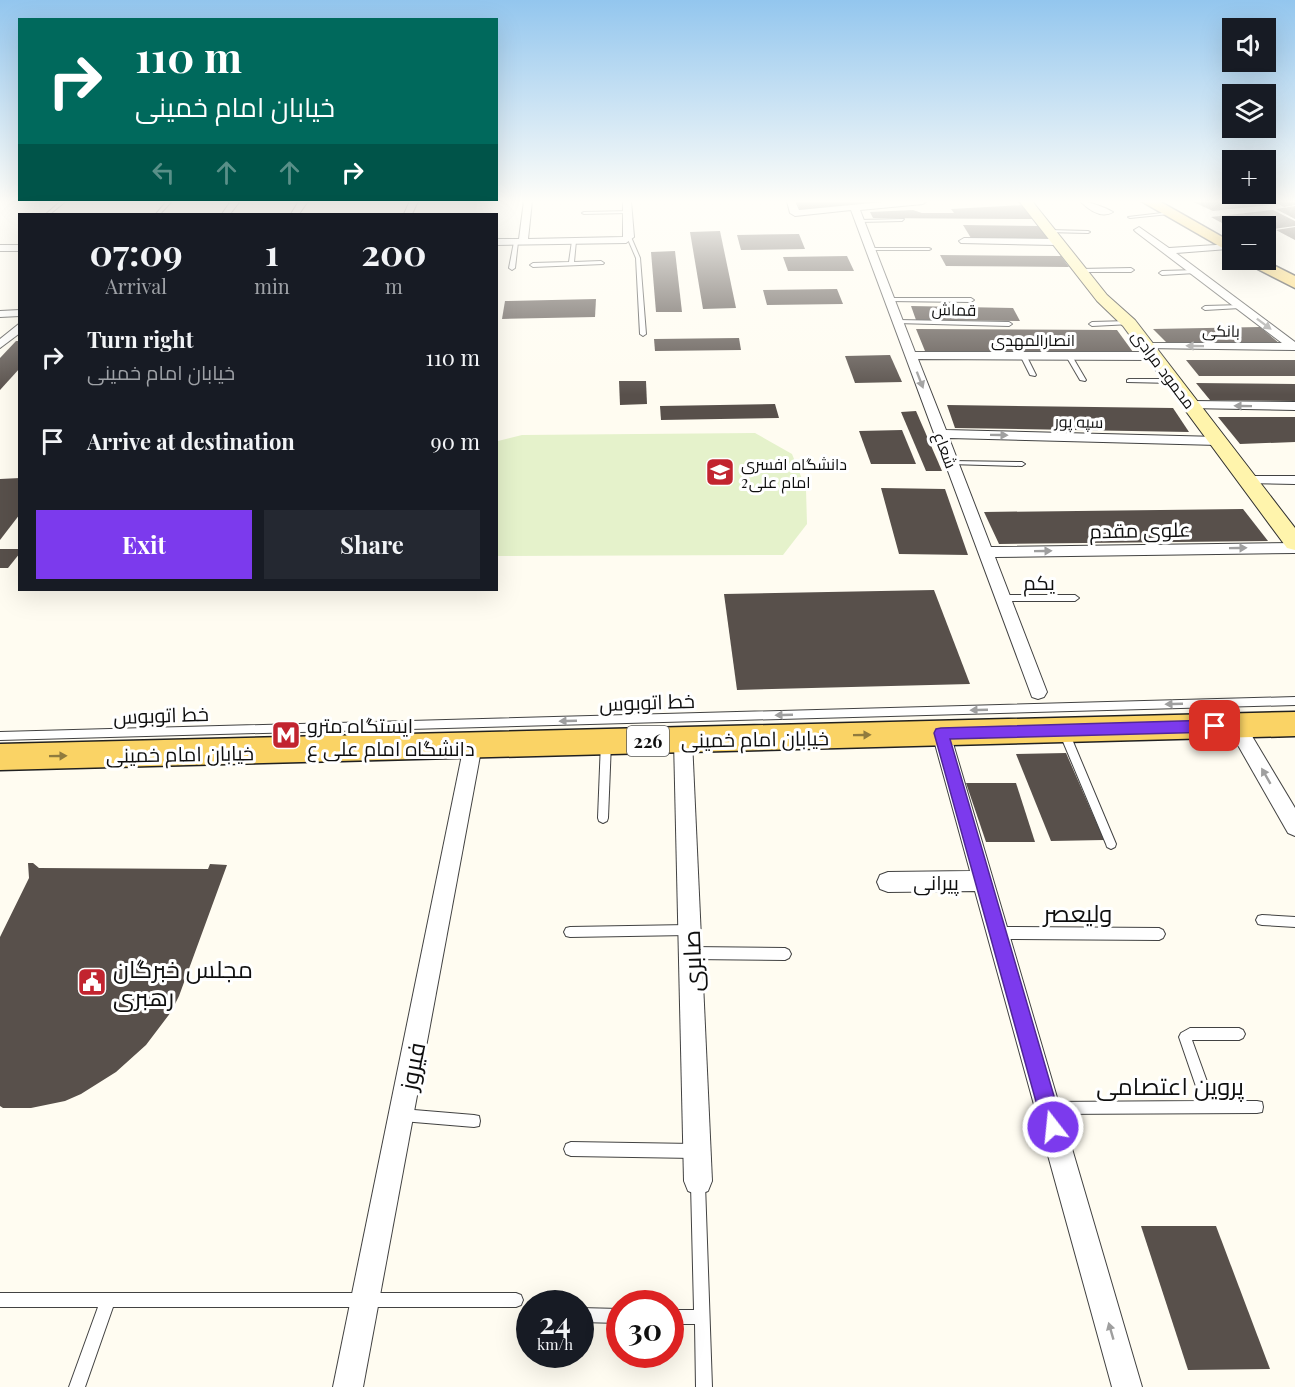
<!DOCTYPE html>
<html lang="en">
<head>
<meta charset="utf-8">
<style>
	:root { --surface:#171b24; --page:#242831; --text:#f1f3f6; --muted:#9ea1a6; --accent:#7c3aed }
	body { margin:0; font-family:"Playfair Display",Cairo,serif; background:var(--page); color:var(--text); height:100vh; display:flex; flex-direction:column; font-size:22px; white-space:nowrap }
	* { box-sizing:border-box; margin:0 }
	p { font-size:20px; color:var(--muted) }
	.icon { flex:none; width:33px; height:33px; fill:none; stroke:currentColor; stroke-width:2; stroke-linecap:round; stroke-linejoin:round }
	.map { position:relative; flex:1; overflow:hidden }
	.side { position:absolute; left:18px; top:213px; width:480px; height:378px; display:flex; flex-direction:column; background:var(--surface); border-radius:0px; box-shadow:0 6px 24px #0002 }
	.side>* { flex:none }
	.banner { position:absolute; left:18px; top:18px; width:480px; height:183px; border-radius:0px; box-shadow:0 6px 24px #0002; background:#00695c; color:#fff; overflow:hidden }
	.buttons { position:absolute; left:1222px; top:18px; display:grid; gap:12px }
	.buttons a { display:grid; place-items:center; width:54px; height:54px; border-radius:0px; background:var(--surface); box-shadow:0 6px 24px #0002; font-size:30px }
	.speed { position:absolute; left:516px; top:1290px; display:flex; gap:12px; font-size:30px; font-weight:700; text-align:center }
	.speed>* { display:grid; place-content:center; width:78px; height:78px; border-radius:50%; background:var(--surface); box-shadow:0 6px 24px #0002; line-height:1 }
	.speed small { font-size:15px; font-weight:400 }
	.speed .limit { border:9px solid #d22; background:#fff; color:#111 }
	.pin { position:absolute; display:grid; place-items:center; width:51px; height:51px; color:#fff; margin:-26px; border-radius:12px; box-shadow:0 3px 9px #0006 }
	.me { position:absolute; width:66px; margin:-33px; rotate:344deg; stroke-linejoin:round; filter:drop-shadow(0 0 4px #0008) }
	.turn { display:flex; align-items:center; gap:21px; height:126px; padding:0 18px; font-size:27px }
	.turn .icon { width:78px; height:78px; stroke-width:2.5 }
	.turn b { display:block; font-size:42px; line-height:51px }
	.lanes { display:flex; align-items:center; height:57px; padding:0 18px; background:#0003; justify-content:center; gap:30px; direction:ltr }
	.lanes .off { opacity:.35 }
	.eta { display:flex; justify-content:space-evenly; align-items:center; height:102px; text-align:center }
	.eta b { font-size:36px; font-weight:700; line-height:42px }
	.primary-button { display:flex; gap:12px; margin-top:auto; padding:12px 18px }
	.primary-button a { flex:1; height:69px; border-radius:0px; background:var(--accent); color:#fff; font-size:24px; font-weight:700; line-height:69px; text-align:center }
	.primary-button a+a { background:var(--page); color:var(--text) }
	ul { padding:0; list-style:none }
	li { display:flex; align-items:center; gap:18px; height:84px; padding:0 18px }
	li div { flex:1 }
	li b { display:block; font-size:22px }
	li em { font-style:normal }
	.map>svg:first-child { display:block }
	.pitch { fill:#e5f2cb }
	.building { fill:#58504b }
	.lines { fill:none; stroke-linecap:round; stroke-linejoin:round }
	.lane-casing { stroke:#424242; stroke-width:2 }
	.street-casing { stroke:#424242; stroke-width:2 }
	.secondary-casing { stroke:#313131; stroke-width:2 }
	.primary-casing { stroke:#202020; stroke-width:3 }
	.lane { fill:#fff; fill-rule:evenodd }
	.street { fill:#fff; fill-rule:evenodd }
	.secondary { fill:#fff4ac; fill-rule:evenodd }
	.primary { fill:#fad365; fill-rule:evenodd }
	.oneway { fill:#9f9f9f }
	.oneway2 { fill:#907b3e }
	.route { fill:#7c3aed; stroke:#51269a; stroke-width:1.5 }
	.labels { text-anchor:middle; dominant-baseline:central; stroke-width:6; stroke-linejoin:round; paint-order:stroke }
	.far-street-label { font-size:16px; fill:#0f0f0f; stroke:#fff }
	.far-poi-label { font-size:16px; fill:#0f0f0f; stroke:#fff; text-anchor:start }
	.shield { fill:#fff; stroke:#575757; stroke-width:1.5 }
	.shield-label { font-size:18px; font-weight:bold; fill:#0f0f0f }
	.street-label { font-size:20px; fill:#0f0f0f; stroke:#fff }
	.poi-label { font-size:20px; fill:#0f0f0f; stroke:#fff; text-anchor:start }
	.near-street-label { font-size:24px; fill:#0f0f0f; stroke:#fff }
	.near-poi-label { font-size:24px; fill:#0f0f0f; stroke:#fff; text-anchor:start }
</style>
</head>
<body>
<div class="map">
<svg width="1295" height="1387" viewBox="0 0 1295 1387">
	<rect width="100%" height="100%" fill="#fffcf1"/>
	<polygon class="pitch" points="755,433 792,454 806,489 807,524 783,555 497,556 498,441 522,435"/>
	<g class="building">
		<polygon points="796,201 873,201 873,203 800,210"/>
		<polygon points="1191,201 1295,201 1295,205 1284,207 1279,204 1213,211"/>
		<polygon points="1024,205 1034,219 873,218 870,212 913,210 922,213 954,213 951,209"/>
		<polygon points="1295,206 1295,219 1276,209"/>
		<polygon points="1273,210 1295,221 1295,226 1266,230 1266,226 1233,226 1233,229 1211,217"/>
		<polygon points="963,225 1039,226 1048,239 971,238"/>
		<polygon points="1295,227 1295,240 1276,230"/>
		<polygon points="720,231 736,308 703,309 690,232"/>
		<polygon points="799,234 805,249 741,250 737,235"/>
		<polygon points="675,251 682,312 656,312 651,252"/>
		<polygon points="940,255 1061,256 1069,267 946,266"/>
		<polygon points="847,256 854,271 788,271 783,257"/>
		<polygon points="837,289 843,304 767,305 763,290"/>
		<polygon points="596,299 595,317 502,319 505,301"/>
		<polygon points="911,306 1013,308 1020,321 916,320"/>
		<polygon points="1260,327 1279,343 1166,342 1153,329"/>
		<polygon points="916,329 1117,330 1133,352 925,351"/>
		<polygon points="739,338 741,350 655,351 654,339"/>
		<polygon points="16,341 20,341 20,368 0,390 0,358"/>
		<polygon points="890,355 902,382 855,383 845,356"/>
		<polygon points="1186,360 1295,360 1295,376 1199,376"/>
		<polygon points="619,381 646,381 647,404 620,405"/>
		<polygon points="1196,383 1295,384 1295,401 1210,400"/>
		<polygon points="775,404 779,418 661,420 660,406"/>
		<polygon points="947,405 1173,408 1189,432 955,428"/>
		<polygon points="916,411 942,471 926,471 901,412"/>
		<polygon points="1218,417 1295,417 1295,442 1240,444"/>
		<polygon points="902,430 916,464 871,464 859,431"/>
		<polygon points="20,478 20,514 0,540 0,479"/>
		<polygon points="881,488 945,489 968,555 899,554"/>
		<polygon points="1243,509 1268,541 999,544 984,512"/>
		<polygon points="0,549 20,549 20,553 8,568 0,568"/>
		<polygon points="934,590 970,684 737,690 724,594"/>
		<polygon points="1066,753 1104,840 1051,841 1016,754"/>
		<polygon points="966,783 1016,783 1035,842 986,842"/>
		<polygon points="28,863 33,863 39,868 208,869 210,864 227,865 179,996 171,1012 146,1045 116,1072 81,1094 65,1101 31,1108 3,1108 0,1106 0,937 29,878"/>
		<polygon points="1141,1226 1216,1226 1270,1369 1188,1370"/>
	</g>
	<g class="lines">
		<g class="lane-casing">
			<g id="lane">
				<polygon points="61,201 66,201 50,214 46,214"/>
				<polygon points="167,201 172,201 160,214 156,214"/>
				<polygon points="629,211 627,213 584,214 582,213 584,212"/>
				<polygon points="1171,212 1169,214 1130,218 1128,217"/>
				<polygon points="904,219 902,221 860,222 858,221 860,220"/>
				<polygon points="1048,230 1088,231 1090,232 1088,233 1046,232 1046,230"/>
				<polygon points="629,236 631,237 640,258 646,334 643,336 640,334 636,258 627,237"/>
				<polygon points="574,240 576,241 574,262 601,261 604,263 603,264 533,267 530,265 533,263 569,262 572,241"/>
				<polygon points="516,241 518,242 515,268 512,270 509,268 514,242"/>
				<polygon points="871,248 929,248 931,249 929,250 869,250 869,248"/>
				<polygon points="1080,269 1131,268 1134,270 1131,272 1078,272 1077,271"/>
				<polygon points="1197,270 1198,271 1195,273 1162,275 1159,273 1162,271"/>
				<polygon points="890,298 971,298 974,300 971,302 888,301 887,300"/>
				<polygon points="1242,305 1243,306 1240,308 1205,310 1202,308 1205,306"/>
				<polygon points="898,320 1009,322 1012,324 1009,326 896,323 896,321"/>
				<polygon points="1129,321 1132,323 1131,324 1092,326 1089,324 1092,322"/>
				<polygon points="1021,354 1026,355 1036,375 1035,376 1030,375 1020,355"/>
				<polygon points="1067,355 1072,356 1086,380 1085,381 1080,380 1066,356"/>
				<polygon points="1129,379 1174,379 1177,381 1174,383 1127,382 1127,380"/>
				<polygon points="951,461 1022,462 1025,464 1022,466 949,464 949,462"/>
				<polygon points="1002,595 1075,595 1079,598 1075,601 1002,601 998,598"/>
				<polygon points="1295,697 1295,705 0,740 0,732"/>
				<polygon points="1064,728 1067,729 1069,732 1116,844 1115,847 1111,849 1107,847 1106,844 1059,732 1061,729"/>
				<polygon points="606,738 609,739 611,742 608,818 607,821 603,823 599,821 598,818 601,742 603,739"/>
				<polygon points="1262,915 1295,917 1295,927 1262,925 1258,924 1256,920 1258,916"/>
				<polygon points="688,925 692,926 694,930 692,934 688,935 570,937 566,936 564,932 566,928 570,927"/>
				<polygon points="999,927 1159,928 1163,930 1165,934 1163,938 1159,940 999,939 995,937 993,933 995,929"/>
				<polygon points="691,947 785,948 789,950 791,954 789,958 785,960 691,959 687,957 685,953 687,949"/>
				<polygon points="1190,1028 1239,1028 1243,1030 1245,1034 1243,1038 1239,1040 1192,1040 1214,1101 1257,1101 1262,1102 1263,1107 1262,1112 1257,1113 1050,1114 1045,1113 1044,1108 1045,1103 1050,1102 1201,1101 1179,1037 1181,1033"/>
				<polygon points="402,1109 474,1115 479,1116 480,1121 479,1126 474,1127 402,1121 397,1120 396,1115 397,1110"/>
				<polygon points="571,1142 694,1144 699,1146 701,1151 699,1156 694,1158 571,1156 566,1154 564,1149 566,1144"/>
				<polygon points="698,1177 703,1179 705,1184 712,1387 696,1387 695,1324 670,1324 670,1310 694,1310 691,1184 693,1179"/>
				<polygon points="0,1293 516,1293 521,1295 523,1300 521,1305 516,1307 113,1307 85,1387 69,1387 98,1307 0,1307"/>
				<polygon points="580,1308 620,1309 620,1323 580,1322"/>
			</g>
		</g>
		<g class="street-casing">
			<g id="street">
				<polygon points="231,201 240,201 230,214 222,214"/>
				<polygon points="299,201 308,201 299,214 291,214"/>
				<polygon points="410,201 418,201 412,214 404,214"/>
				<polygon points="524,201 532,201 528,239 623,237 623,201 631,201 634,237 626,243 496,245 496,239 519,239"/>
				<polygon points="787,201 795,201 799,210 893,201 927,201 923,204 860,210 915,352 1155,352 1161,356 1155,360 918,359 946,430 1218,437 1225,441 1218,445 949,438 991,547 1295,543 1295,553 995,557 1047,692 1044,697 1038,699 1032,697 851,210 795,216 790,213"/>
				<path d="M1080 201C1088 201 1106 208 1113 212 1101 219 1089 210 1080 201Z"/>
				<polygon points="1139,227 1169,248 1231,244 1231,248 1228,249 1176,253 1295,342 1295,350 1143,348 1141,346 1147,343 1282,343 1136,232 1134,230"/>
				<polygon points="964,238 1056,239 1061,242 1056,245 961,243 959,241"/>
				<rect x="0" y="245" width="20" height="6"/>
				<polygon points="20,310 20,316 0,317 0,311"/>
				<polygon points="20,323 20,333 0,348 0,339"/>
				<polygon points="1191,401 1295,402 1295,410 1187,408 1185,405 1187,402"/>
				<polygon points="1247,476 1295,476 1295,484 1242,483 1240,480"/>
				<polygon points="1236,718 1243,721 1295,808 1295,836 1288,833 1227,726 1229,721"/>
				<polygon points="941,725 948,728 950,733 1142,1387 1112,1387 975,891 888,892 880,889 877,882 880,875 888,872 970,871 932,733 934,728"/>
				<polygon points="683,732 690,734 692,740 712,1181 708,1191 698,1195 688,1191 684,1181 674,740 676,734"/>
				<polygon points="473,737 480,739 482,745 363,1387 333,1387 464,745 466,739"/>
			</g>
		</g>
		<g class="secondary-casing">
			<polygon id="secondary" points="1019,201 1032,201 1107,295 1135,320 1295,528 1295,550 1287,548 1123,326 1097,301"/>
		</g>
		<g class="primary-casing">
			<g id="primary">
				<polygon points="1141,201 1159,201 1233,243 1233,254"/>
				<polygon points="1244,260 1263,260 1295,276 1295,288 1246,263"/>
				<polygon points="1295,712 1295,736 0,770 0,744"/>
			</g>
		</g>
		<use href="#lane" class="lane"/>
		<use href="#street" class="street"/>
		<use href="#secondary" class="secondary"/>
		<use href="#primary" class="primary"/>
	</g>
	<defs><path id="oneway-solid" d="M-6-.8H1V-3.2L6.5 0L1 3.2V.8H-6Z" transform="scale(1.5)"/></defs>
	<g class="oneway">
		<use href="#oneway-solid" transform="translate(1264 324) rotate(37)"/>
		<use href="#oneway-solid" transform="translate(1195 346) rotate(-179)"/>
		<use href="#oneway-solid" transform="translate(920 380) rotate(69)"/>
		<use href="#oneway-solid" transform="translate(1243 406) rotate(-179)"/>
		<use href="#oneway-solid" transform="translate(999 435) rotate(1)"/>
		<use href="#oneway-solid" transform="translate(1238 548) rotate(-1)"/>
		<use href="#oneway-solid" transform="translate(1043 551) rotate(-1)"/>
		<use href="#oneway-solid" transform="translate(1174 704) rotate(178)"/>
		<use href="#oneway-solid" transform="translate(979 710) rotate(178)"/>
		<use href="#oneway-solid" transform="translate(784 715) rotate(178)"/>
		<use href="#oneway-solid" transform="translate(568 721) rotate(178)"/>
		<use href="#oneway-solid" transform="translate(1266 776) rotate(-120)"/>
		<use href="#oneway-solid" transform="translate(1111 1331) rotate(-106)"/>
	</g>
	<g class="oneway2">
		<use href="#oneway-solid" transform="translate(862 735) rotate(-1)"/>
		<use href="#oneway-solid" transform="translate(58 756) rotate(-1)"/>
	</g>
	<linearGradient id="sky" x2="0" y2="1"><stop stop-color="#93c6ee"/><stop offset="0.51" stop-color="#fffef9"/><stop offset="1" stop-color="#fffef9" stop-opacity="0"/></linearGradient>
	<rect width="1295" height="395" fill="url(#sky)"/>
	<polygon class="route" points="1215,720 1220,722 1222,726 1220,730 1215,732 950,739 1063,1127 1060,1134 1053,1137 1046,1134 1043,1127 934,733 936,729 941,728"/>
	<defs>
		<g id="university-square" transform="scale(1.5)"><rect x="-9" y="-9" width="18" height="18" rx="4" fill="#c2242f" stroke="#fff"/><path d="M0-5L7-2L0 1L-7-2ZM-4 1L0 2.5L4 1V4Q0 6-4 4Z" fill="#fff"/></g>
		<g id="metro-square" transform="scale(1.5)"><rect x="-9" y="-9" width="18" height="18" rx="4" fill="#c2242f" stroke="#fff"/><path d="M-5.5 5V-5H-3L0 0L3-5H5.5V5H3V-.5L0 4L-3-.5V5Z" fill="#fff"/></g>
		<g id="civic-square" transform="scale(1.5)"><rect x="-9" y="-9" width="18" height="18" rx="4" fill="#c2242f" stroke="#fff"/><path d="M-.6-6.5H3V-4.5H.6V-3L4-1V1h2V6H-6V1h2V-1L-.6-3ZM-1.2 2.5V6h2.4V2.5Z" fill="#fff"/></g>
	</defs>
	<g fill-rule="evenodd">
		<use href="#university-square" x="720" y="472"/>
		<use href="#metro-square" x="286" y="735"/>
		<use href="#civic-square" x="92" y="982"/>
	</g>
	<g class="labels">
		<g class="far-street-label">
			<text transform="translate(954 309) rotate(1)">قماش</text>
			<text transform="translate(1221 330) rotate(1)">بانکی</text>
			<text x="1033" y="339">انصارالمهدی</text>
			<text transform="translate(1164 369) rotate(53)">محمود مرادی</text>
			<text transform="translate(1079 421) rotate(1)">سپه پور</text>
			<text transform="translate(946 450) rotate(69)">شعاع</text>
		</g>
		<g class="far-poi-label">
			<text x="741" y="463">دانشگاه افسری<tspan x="741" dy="18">امام علی2</tspan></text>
		</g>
		<rect class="shield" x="627" y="726" width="42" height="30" rx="4.5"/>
		<g class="shield-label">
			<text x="648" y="741">226</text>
		</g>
		<g class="street-label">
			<text transform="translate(1140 529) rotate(-1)">علوی مقدم</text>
			<text x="1039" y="581">یکم</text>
			<text transform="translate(647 701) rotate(-2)">خط اتوبوس</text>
			<text transform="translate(161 714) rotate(-2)">خط اتوبوس</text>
			<text transform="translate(755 738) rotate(-1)">خیابان امام خمینی</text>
			<text transform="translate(180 753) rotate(-1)">خیابان امام خمینی</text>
			<text x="936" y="881">پیرانی</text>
		</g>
		<g class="poi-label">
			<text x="307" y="724">ایستگاه مترو<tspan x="307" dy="23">دانشگاه امام علی ع</tspan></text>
		</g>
		<g class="near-street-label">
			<text x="1078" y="912">ولیعصر</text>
			<text transform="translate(691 961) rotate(-92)">صابری</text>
			<text transform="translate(411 1066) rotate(-79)">فیروز</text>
			<text x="1170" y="1085">پروین اعتصامی</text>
		</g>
		<g class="near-poi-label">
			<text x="113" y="968">مجلس خبرگان<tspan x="113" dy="28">رهبری</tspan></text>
		</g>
	</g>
</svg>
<div class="buttons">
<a><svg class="icon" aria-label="sound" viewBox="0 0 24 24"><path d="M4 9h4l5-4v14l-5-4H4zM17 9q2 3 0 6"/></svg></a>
<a><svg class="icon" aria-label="layers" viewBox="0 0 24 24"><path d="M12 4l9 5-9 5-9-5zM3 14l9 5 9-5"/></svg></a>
<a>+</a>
<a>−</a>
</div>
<div class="speed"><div>24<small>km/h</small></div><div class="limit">30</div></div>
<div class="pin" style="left:1215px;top:726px;background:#d93025"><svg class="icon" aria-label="arrive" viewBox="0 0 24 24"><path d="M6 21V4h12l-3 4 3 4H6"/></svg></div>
<svg class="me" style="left:1053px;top:1127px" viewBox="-20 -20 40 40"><circle r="17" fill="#7c3aed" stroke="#fff" stroke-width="3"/><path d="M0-11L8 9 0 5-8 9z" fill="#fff"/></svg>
<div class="banner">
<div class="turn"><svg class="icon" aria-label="right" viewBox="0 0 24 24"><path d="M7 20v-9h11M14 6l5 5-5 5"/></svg><div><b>110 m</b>خیابان امام خمینی</div></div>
<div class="lanes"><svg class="icon off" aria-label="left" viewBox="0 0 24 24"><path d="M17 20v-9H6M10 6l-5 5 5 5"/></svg><svg class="icon off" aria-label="ahead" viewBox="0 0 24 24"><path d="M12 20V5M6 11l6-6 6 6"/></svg><svg class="icon off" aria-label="ahead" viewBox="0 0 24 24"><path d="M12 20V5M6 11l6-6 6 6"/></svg><svg class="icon" aria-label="right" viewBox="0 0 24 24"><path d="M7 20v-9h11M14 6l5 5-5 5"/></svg></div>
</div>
<section class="side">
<div class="eta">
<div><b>07:09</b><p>Arrival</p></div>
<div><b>1</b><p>min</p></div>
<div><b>200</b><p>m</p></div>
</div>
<ul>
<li><svg class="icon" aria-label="right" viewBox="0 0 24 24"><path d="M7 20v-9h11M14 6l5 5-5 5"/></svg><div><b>Turn right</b><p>خیابان امام خمینی</p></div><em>110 m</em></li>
<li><svg class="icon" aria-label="arrive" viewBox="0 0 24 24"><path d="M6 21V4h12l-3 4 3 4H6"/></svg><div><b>Arrive at destination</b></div><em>90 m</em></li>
</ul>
<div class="primary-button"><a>Exit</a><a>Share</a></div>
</section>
</div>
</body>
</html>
